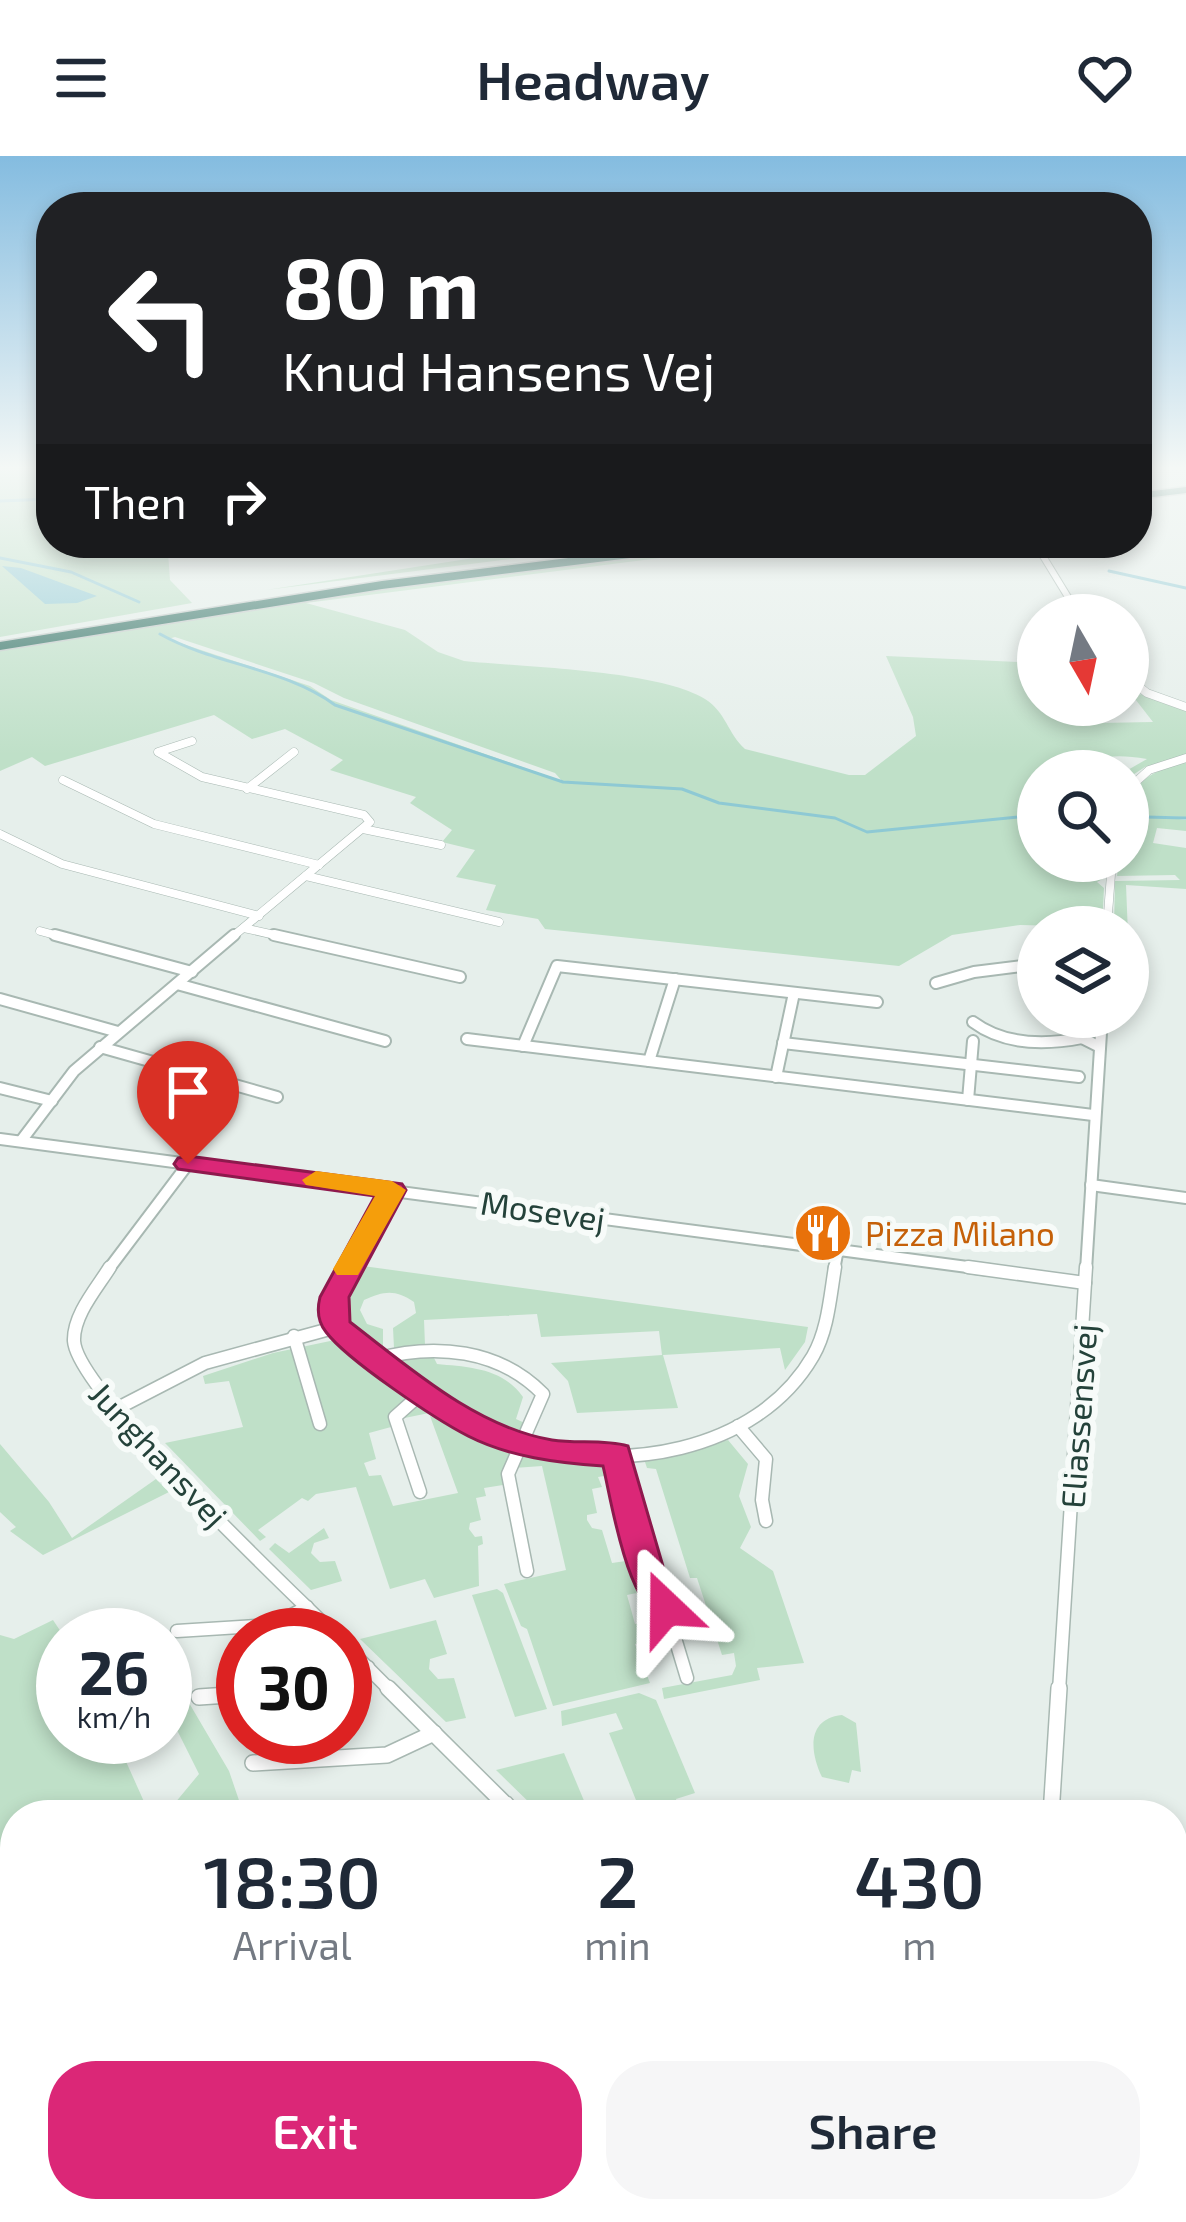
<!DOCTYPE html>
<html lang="en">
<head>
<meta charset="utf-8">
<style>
	:root { --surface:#fff; --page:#f6f6f7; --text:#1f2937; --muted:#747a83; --accent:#db2777 }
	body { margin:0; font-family:"Exo 2",sans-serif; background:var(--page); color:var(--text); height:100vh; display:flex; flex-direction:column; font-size:45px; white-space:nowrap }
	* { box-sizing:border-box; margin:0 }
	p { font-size:39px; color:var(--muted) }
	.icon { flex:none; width:66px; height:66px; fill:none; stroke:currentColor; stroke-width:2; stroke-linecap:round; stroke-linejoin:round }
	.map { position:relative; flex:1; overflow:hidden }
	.drawer { position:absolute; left:0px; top:1644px; width:1188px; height:423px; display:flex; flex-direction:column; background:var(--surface); border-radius:48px 48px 0 0; box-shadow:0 6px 18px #0003 }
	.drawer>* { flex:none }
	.banner { position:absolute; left:36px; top:36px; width:1116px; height:366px; border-radius:48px; box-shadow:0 6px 18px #0003; background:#202124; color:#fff; overflow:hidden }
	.needle { width:78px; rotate:171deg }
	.fabs { position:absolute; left:1017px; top:438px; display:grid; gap:24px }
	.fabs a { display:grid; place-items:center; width:132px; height:132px; border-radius:50%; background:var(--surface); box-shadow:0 6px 18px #0003; font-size:60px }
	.speed { position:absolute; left:36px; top:1452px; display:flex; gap:24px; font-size:60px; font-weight:700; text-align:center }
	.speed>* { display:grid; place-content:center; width:156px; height:156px; border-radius:50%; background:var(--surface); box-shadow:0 6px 18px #0003; line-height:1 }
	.speed small { font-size:30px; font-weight:400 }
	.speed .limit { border:18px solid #d22; background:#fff; color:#111 }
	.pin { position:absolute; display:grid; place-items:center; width:102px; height:102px; color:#fff; margin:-123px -51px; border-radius:50% 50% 50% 0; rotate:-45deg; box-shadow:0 0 12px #0007 }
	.pin .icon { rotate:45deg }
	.me { position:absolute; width:132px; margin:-66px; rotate:337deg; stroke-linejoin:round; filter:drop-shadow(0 0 9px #0008) }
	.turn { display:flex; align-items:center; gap:42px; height:252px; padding:0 48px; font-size:54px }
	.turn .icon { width:156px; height:156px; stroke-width:2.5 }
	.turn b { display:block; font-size:84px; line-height:102px }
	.then { display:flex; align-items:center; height:114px; padding:0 48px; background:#0003; gap:24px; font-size:45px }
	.eta { display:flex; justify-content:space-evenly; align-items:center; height:204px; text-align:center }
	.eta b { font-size:72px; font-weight:600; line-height:84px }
	.button { display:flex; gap:24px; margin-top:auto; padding:24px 48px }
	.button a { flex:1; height:138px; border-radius:48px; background:var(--accent); color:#fff; font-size:48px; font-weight:600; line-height:138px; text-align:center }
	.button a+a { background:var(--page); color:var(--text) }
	header { display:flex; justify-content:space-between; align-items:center; height:156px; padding:0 48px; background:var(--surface); font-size:54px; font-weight:600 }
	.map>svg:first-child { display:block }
	.green { fill:#bfe0c8; fill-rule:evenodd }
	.water { fill:#8ec9d4 }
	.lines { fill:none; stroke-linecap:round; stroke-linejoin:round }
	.stream { stroke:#8ec9d4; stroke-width:3 }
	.street-far4-casing { stroke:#a8b8b2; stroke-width:8 }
	.street-far3-casing { stroke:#a8b8b2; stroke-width:9 }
	.street-far2-casing { stroke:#a8b8b2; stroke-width:14 }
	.street-far1-casing { stroke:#a8b8b2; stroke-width:15 }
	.street-casing { stroke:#a8b8b2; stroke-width:18 }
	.highway-casing { stroke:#c2cac8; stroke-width:3 }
	.street-far4 { stroke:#fff; stroke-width:6 }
	.street-far3 { stroke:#fff; stroke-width:8 }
	.street-far2 { stroke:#fff; stroke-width:10 }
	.street-far1 { stroke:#fff; stroke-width:12 }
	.street { stroke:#fff; stroke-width:15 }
	.highway { fill:#2f6f62; fill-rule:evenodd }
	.route { fill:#db2777; stroke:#8e194d; stroke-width:3 }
	.slow { fill:#f59e0b }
	.labels { text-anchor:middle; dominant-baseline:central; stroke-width:12; stroke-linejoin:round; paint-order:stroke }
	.street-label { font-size:33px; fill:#24423a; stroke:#f7fbf9 }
	.food-label { font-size:33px; fill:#c56008; stroke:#f7fbf9; text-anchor:start }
</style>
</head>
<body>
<header><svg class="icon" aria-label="menu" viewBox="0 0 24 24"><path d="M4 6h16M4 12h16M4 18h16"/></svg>Headway<svg class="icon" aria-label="heart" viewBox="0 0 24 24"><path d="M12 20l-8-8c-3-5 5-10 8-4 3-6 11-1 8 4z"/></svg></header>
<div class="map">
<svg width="1186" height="2066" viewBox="0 0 1186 2066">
	<rect width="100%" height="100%" fill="#e6efeb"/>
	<g class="green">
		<path d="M0 310H51V387C85 387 140 377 168 397L170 424 192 447 0 481Z"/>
		<polygon points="602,387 635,387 266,434 500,398"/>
		<path d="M762 387 769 388 306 447 405 474 438 496 464 505C522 511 658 514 705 543 726 556 728 578 745 593L849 619H865L916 580 913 561 886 500 1038 507V549H1088L1099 567 1153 566 1132 539 1145 538 1186 554V598L1145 611 1128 622 1126 615 1147 603C1092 593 1086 613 1038 615V627L1026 628 1024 656 1038 655V705H1106L1104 722 1097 726 1104 732 1102 771 1020 769 952 779 899 810 545 773 538 763 486 754 496 729 456 721 475 694 442 686 452 674 410 647 416 641 330 614 343 604 285 573 252 583 214 559 45 610 32 601 0 615V495L431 426ZM175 481 314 527 344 542 555 617 562 625 331 544 310 530 168 483Z"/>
		<path d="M1186 605V661L1157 660 1186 664V675L1157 672 1153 687 1186 692V733L1126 729 1128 778V771H1114L1115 725 1180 724 1175 719 1117 720 1119 705H1128C1128 644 1121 624 1186 605Z"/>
		<path d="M363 1110 808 1171 805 1186 785 1214 780 1192 663 1199 678 1252 577 1257 568 1225 551 1207 662 1199 659 1175 541 1181 537 1158 424 1164 425 1189 394 1192 393 1172 416 1157 414 1146C395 1133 384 1135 364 1144L360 1154 367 1168 383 1173V1191C334 1183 347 1142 363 1110Z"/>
		<polygon points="335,1184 429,1257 390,1265 391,1271 369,1277 376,1303 364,1307 369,1320 381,1319 393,1350 458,1337 430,1260 511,1294 503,1329 484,1332 486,1340 476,1342 481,1364 470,1367 469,1373 475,1381 482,1380 483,1388 478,1390 479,1430 434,1442 425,1423 390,1433 356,1331 316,1338 308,1345 302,1342 258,1374 266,1381 260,1385 165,1287 243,1271 229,1225 205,1228 203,1220 273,1197"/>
		<path d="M433 1200 437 1208C469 1211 503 1212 523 1241L516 1263 527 1268 521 1277 467 1254 392 1202Z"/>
		<polygon points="728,1284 748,1308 739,1340 751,1371 740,1392 773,1415 804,1507 757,1512 760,1524 664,1543 662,1532 732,1519 736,1510 734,1497 722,1499 697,1422 690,1422 656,1313 647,1312 645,1306"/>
		<polygon points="0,1288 49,1346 72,1382 156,1323 169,1336 43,1399 10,1375 16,1371 0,1356"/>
		<polygon points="522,1296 613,1307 616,1318 598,1321 602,1331 592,1333 597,1357 587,1359 587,1364 592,1372 602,1374 612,1407 640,1403 651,1434 627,1439 635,1468 660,1465 666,1483 635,1488 650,1527 553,1550 527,1473 521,1470 504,1428 566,1414 542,1310 514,1312"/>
		<polygon points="324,1372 329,1382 314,1387 311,1397 320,1406 335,1405 342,1425 311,1434 269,1393 275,1387 289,1397"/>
		<polygon points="497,1433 503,1437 547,1553 515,1561 472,1439"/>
		<polygon points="53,1464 63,1479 63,1581 115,1581 150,1659 15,1659 15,2043 0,2046 0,1479 14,1483"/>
		<polygon points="436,1464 447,1498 430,1503 429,1513 438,1523 454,1522 466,1562 446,1566 360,1483"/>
		<polygon points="165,1506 229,1615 244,1659 165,1659 199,1618 165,1550"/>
		<polygon points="639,1537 656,1544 695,1637 676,1643 681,1659 642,1659 609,1577 623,1573 616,1557 562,1570 561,1555"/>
		<path d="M842 1559 856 1567 861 1616 852 1614 849 1627 822 1621C810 1596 806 1563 842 1559Z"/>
		<polygon points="564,1597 590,1659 542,1659 496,1614"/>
		<polygon points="213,2052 372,2052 374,2066 147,2066"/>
		<polygon points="949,2052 995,2052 1000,2054 999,2066 865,2066"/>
	</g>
	<polygon class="water" points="2,410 21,412 97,440 77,447 45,448"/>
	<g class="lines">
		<g class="stream">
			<polyline points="0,345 51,343"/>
			<polyline points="0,402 71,416 139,446"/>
			<polyline points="1109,415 1186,432"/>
			<path d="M160 478C215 509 285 512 335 549L563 626 682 633 719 647 835 662 867 676 1038 659"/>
			<polyline points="1145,661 1186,662"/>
		</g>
		<g class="street-far4-casing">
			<polyline id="street-far4" points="1035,387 1079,459"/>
		</g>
		<g class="street-far3-casing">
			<g id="street-far3">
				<polyline points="1128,522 1147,537 1186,551"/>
				<polyline points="192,585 158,596 202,621 364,659 370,666 231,782"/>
				<polyline points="63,624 154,668 319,709"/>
				<polyline points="247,633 294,596"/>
				<polyline points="1128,633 1149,614 1186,602"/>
				<polyline points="363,673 441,689"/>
				<polyline points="0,678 62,708 259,760"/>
				<polyline points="306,720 499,766"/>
				<polyline points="1107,771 1112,705"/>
				<polyline points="244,772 288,782"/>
				<polyline points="40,775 66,782"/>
			</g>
		</g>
		<g class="street-far2-casing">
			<g id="street-far2">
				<polyline points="55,779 192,816"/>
				<polyline points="274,779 460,821"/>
				<polyline points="936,827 974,816 1038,808"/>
				<polyline points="177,828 385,885"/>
				<polyline points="0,843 118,876"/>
				<polyline points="1074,861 1082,882 1100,891"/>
				<path d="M973 866C1004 889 1046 889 1082 882"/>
				<polyline points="467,883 1093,959"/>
				<polyline points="783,887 1079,921"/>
				<polyline points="523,890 557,810 877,846"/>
				<polyline points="100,891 277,941"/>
				<polyline points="649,905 675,823"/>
				<polyline points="776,921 794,837"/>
				<polyline points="0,932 52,945"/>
				<polyline points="968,944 973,885"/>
				<polyline points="189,958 224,926"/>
				<polyline points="0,983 990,1114"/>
				<polyline points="21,985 74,915 234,779"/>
				<polyline points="1091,1029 1186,1042"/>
				<polyline points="108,1114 188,1008"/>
				<polyline points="348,1114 392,1034"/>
				<polyline points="834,1114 838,1093"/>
				<polyline points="1086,1114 1102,861"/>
			</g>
		</g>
		<g class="street-far1-casing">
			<g id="street-far1">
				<path d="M110 1111C97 1132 73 1159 74 1185 77 1235 289 1433 335 1479"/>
				<path d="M350 1111C332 1145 328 1166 360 1192 408 1227 459 1268 517 1287 617 1318 756 1298 813 1200 828 1174 830 1141 835 1111"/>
				<polyline points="968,1111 1085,1127"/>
				<polyline points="294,1180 320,1268"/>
				<path d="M376 1203C435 1187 499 1193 543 1238L508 1318 527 1415"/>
				<polyline points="116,1253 205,1207 337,1171"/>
				<polyline points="738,1270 766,1303 762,1344 766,1365"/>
				<polyline points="616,1299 652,1432 662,1439 687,1522"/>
				<polyline points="420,1336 395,1261 423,1236"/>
				<polyline points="177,1475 273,1469 307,1451"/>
				<polyline points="345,1489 391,1535"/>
				<polyline points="345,1525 368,1511"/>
				<polyline points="1059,1535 1086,1111"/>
			</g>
		</g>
		<g class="street-casing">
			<g id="street">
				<polyline points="388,1532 516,1659"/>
				<polyline points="199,1541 243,1538"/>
				<polyline points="253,1607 387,1599 434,1577"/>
				<polyline points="490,1659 506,1648"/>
				<polyline points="1051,1659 1059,1532"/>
				<polyline points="678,2052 681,2066"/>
				<polyline points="1024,2052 1024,2066"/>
			</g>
		</g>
		<g class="highway-casing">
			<g id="highway">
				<polygon points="1186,331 1186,337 1137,343 1137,337"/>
				<polygon points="689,387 724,387 718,391 382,433 0,494 0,486 382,425"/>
			</g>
		</g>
		<use href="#street-far4" class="street-far4"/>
		<use href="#street-far3" class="street-far3"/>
		<use href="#street-far2" class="street-far2"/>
		<use href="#street-far1" class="street-far1"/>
		<use href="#street" class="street"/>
		<use href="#highway" class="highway"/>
	</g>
	<linearGradient id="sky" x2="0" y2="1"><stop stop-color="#84bce0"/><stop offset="0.52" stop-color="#f4f8f6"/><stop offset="1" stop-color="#f4f8f6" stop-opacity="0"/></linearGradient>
	<rect width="1186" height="599" fill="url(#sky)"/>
	<path class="route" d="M188 1000 402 1028 406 1034 349 1141 350 1166C410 1212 476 1271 552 1284 577 1288 603 1283 628 1290L667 1424 683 1452 678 1462C630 1477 612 1346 603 1310 558 1307 509 1301 468 1280 435 1263 347 1204 326 1176 317 1165 317 1153 320 1141L375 1040 178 1013 174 1008 178 1002Z"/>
	<polygon class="slow" points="316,1015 392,1025 406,1034 358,1119 337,1119 333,1113 375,1040 306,1029 302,1024"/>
	<defs>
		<g id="restaurant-disc" transform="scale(3)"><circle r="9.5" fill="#e8710a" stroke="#f7fbf9"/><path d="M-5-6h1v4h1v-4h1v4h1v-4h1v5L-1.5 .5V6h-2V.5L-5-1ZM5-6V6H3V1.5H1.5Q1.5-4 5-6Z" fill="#fff"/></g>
	</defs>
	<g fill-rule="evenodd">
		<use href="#restaurant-disc" x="823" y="1077"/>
	</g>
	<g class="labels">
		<g class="street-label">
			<text transform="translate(543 1054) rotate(8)">Mosevej</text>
			<text transform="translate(1078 1260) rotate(-86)">Eliassensvej</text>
			<text transform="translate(159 1298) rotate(47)">Junghansvej</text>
		</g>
		<g class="food-label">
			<text x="865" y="1077">Pizza Milano</text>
		</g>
	</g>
</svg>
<div class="fabs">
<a><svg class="needle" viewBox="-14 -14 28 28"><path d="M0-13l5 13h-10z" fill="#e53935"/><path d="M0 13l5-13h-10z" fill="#747a83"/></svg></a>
<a><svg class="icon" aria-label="search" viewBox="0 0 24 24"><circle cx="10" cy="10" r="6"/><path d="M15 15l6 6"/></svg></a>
<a><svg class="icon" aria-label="layers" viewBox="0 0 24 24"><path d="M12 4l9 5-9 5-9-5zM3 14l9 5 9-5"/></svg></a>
</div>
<div class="speed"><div>26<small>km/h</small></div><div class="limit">30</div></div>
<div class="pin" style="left:188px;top:1008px;background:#d93025"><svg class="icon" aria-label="arrive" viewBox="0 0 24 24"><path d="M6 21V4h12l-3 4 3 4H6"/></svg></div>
<svg class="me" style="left:666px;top:1452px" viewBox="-20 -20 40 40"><path d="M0-17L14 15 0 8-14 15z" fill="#db2777" stroke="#fff" stroke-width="4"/></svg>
<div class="banner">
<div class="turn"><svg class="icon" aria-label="left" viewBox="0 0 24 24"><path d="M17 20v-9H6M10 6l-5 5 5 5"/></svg><div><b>80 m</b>Knud Hansens Vej</div></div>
<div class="then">Then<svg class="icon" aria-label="right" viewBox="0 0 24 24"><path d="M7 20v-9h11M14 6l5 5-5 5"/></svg></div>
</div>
<section class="drawer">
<div class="eta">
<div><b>18:30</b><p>Arrival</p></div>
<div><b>2</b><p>min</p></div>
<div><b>430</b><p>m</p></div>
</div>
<div class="button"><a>Exit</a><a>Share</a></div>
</section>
</div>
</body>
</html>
